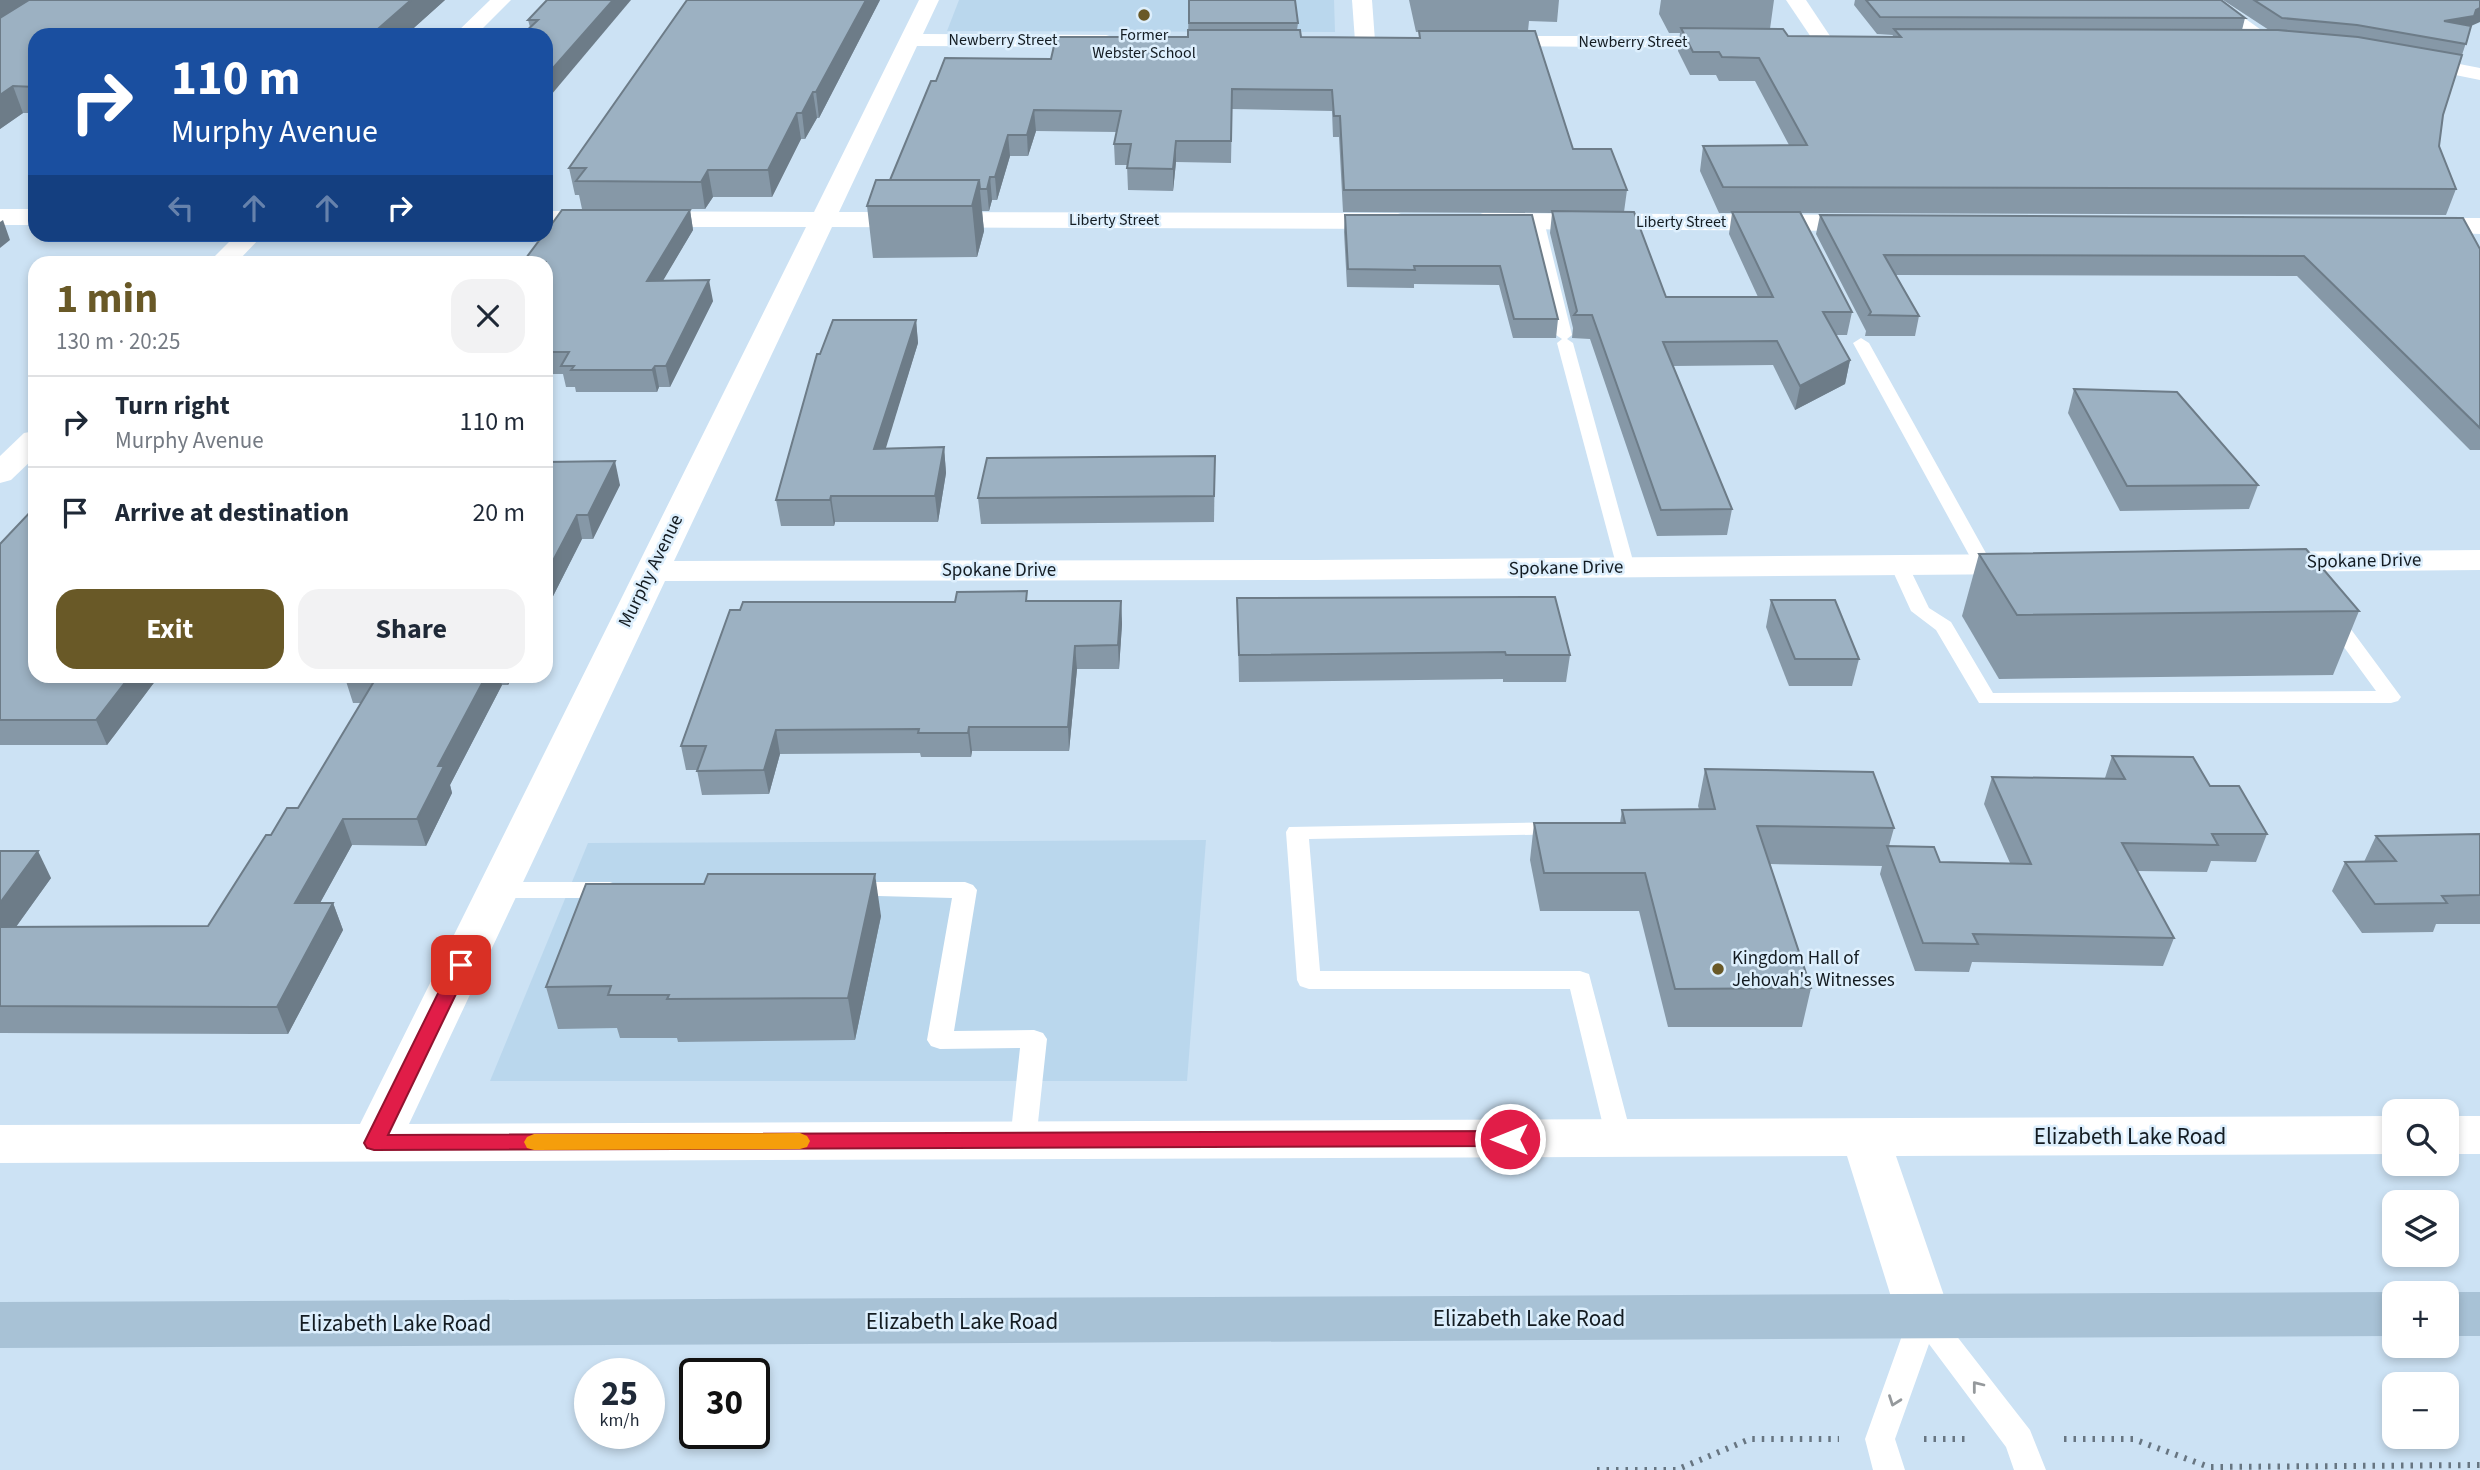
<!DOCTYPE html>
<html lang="en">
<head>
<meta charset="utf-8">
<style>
	:root { --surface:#fff; --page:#f2f2f3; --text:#1f2937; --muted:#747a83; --line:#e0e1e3; --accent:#695927 }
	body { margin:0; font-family:"Source Sans 3",sans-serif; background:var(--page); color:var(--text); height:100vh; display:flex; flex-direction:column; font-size:26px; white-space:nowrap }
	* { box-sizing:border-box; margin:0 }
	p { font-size:23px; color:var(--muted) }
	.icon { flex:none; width:38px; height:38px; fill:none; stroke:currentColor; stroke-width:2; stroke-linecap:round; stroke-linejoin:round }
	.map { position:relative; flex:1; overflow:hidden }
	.drawer { position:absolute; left:28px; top:256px; width:525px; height:427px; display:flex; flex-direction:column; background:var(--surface); border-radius:21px; box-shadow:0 4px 10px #0003 }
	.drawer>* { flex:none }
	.hud { position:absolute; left:28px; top:28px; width:525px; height:214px; border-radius:21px; box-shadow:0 4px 10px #0003; background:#1a4fa0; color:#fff; overflow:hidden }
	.tools { position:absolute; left:2382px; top:1099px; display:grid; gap:14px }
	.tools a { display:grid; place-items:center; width:77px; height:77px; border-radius:14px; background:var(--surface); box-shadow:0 4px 10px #0003; font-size:35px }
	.speed { position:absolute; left:574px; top:1358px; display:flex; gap:14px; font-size:35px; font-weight:700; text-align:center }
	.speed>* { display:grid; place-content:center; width:91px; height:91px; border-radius:50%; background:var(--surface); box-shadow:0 4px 10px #0003; line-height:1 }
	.speed small { font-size:18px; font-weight:400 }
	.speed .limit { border:4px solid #111; border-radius:10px; background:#fff; color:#111 }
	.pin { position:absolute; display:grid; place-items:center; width:60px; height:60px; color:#fff; margin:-30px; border-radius:14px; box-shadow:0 4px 10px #0006 }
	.me { position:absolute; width:77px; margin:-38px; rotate:270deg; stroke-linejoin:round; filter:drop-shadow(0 0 5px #0008) }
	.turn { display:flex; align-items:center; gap:24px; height:147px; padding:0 28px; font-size:32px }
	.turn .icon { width:91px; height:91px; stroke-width:2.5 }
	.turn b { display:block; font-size:49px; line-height:60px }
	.lanes { display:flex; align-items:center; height:66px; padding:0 28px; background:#0003; justify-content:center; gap:35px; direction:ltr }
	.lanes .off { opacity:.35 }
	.round { display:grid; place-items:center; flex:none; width:74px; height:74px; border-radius:21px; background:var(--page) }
	.headline { display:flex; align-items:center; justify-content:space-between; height:119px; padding:0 28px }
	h1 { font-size:42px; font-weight:700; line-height:52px; color:var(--accent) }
	.primary-button { display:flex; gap:14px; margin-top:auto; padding:14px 28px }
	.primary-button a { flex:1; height:80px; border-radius:21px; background:var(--accent); color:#fff; font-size:28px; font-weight:700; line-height:80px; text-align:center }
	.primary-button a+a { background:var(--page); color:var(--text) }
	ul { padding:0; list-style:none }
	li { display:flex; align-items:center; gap:21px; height:91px; padding:0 28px; border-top:2px solid var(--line) }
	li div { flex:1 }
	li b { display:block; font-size:26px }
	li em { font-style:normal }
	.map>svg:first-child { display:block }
	.built { fill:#bad7ed }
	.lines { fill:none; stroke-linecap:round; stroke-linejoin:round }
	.path { stroke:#677581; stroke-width:6; stroke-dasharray:2.5 7; stroke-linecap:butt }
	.service { fill:#fff; fill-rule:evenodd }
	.minor { fill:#fff; fill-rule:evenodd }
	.secondary { fill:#a8c2d6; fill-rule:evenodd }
	.wall { fill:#8698a7 }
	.shaded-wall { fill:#6d7c88 }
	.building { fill:#9cb1c2; stroke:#6d7c88; stroke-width:2 }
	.oneway { stroke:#95999c }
	.route { fill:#e11d48; stroke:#92132f; stroke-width:2 }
	.slow { fill:#f59e0b }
	.poi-dot { fill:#695927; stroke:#ddeffd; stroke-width:2.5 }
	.labels { text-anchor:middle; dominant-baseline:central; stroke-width:5; stroke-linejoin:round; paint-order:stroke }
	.far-poi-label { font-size:16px; fill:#141c22; stroke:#ddeffd }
	.far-street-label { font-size:16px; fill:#141c22; stroke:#ddeffd }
	.street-label { font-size:19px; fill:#141c22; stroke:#ddeffd }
	.poi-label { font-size:19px; fill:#141c22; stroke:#ddeffd; text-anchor:start }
	.near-street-label { font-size:23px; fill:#141c22; stroke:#ddeffd }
</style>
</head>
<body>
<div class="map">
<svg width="2480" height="1470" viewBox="0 0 2480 1470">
	<rect width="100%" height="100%" fill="#cce2f4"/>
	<g class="built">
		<polygon points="959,0 1334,0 1335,32 947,31"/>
		<polygon points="1206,840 1187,1081 490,1081 588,843"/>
	</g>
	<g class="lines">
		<g class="path">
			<polyline points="1924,1439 1965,1439"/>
			<polyline points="2064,1439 2133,1439 2209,1467 2480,1465"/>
			<polyline points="1597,1470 1676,1470 1750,1439 1839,1439"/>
		</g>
		<g class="service">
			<polygon points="1537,217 1544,221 1572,335 1567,339 1573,343 1635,568 1633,572 1619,572 1617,568 1557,343 1562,339 1556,335 1530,221"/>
			<polygon points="1861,338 1869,343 1992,564 1990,568 1976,568 1974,564 1853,343"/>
			<polygon points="1899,559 1908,565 1929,608 1951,622 1993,693 2376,691 2322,617 2332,611 2339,613 2401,697 2398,701 2391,703 1979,703 1936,630 1911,611 1890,565"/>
			<polygon points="1562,822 1570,824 1573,829 1570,834 1309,839 1320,971 1580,971 1589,974 1632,1138 1628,1145 1619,1148 1610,1145 1606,1138 1570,989 1309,989 1300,986 1297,980 1286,832 1289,827"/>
			<polygon points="497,882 610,882 618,885 622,890 618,895 610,898 497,898 489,895 485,890 489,885"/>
			<polygon points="849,882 965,882 973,885 977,890 954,1031 1034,1030 1043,1033 1047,1039 1036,1141 1032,1148 1023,1151 1014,1148 1010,1141 1020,1048 940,1049 931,1046 927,1040 952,898 841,895 837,890 841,885"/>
			<polygon points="1924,1304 1934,1307 2030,1430 2046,1470 2014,1470 2006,1447 1929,1344 1895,1439 1905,1470 1873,1470 1865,1439 1909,1316 1914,1307"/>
		</g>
		<g class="minor">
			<polygon points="490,0 511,0 476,35 454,35"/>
			<polygon points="919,0 939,0 923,34 1106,35 1113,37 1116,41 1113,45 1106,47 917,46 839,212 1398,213 1407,216 1411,221 1407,226 1398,229 832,227 674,561 1314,560 2028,554 2040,557 2045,564 2040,571 2028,574 1314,580 665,581 409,1124 2394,1116 2394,1154 1896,1156 1951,1316 1943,1332 1924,1338 1905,1332 1897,1316 1847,1156 0,1163 0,1125 360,1124 806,227 546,227 546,211 814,212"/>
			<polygon points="1352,0 1372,0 1375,41 1372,45 1358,45 1355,41"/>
			<polygon points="1786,0 1806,0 1834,42 1831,46 1817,46"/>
			<polygon points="2196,0 2219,0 2281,44 2278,48 2264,48"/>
			<polygon points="1485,36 1733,36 1740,38 1743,42 1740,46 1733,48 1478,46 1475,42 1478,38"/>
			<polygon points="2408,54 2480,68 2480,80 2401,64 2398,60 2401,56"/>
			<rect x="0" y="209" width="35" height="16"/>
			<polygon points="1483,213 1870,215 1879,218 1883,223 1879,228 1870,231 1483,229 1474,226 1470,221 1474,216"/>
			<polygon points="2417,218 2480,218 2480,234 2408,231 2404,226 2408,221"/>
			<polygon points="237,234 264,234 237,262 209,262"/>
			<polygon points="35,431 35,457 11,480 0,483 0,456 24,433"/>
			<polygon points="2480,550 2480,570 2264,572 2252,569 2247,562 2252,555 2264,552"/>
			<rect x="2446" y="1116" width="34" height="38"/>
		</g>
		<g class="secondary">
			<polygon points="2394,1292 2399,1293 2394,1293 2394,1336 0,1348 0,1302"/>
			<polygon points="2446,1292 2480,1292 2480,1336 2446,1336 2446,1293 2441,1293"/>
		</g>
	</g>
	<g class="wall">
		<polygon points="0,0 445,0 406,35 35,35 35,113 23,113 0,129"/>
		<polygon points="631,0 530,27 528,20"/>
		<polygon points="880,0 819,118 817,118 805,139 801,139 772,197 713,197 705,209 582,209 579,195 575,195 569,168"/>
		<polygon points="1189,0 1298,23 1297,30 1301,37 1419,38 1419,32 1416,32 1409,0 1559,0 1557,22 1529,21 1528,31 1573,149 1627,190 1624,212 1666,297 1758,297 1729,234 1732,213 1719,213 1700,171 1703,146 1789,145 1755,81 1719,81 1716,75 1690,75 1678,51 1680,33 1669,33 1659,14 1661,0 1774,0 1770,29 1788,36 1892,37 1893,35 1877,34 1854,5 1855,0 2221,0 2245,18 2242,30 2269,30 2223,0 2480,0 2462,55 2443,115 2439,146 2456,189 2446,215 1800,213 1852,312 1847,335 1836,335 1850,360 1845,384 1795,410 1773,365 1673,366 1732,509 1727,535 1657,536 1590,339 1572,338 1573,328 1550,233 1552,213 1343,212 1339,137 1333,137 1332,111 1232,109 1231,163 1176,162 1173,191 1128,190 1127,165 1115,165 1114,144 1117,132 1036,131 1028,156 1010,156 997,200 992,200 989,211 982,211 984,231 977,257 873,258 867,206 890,180 936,81 1051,59 1188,37"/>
		<polygon points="690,210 693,230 663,280 713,301 670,387 659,387 657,392 576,392 575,387 566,387 563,374 546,374 546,262 526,258"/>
		<polygon points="1345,215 1532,215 1558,319 1556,338 1513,338 1499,285 1414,284 1414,288 1347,287 1344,232"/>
		<polygon points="1820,215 2478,248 2480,249 2480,450 2470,450 2297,276 1896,275 1919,316 1915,336 1865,336 1866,331 1816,234"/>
		<polygon points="916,320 918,343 885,448 944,447 946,473 938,522 835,522 834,526 781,526 776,500 820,354"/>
		<polygon points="2074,389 2258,485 2249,509 2120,511 2068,413"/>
		<polygon points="1215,456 1214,522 981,524 978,498"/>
		<polygon points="546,462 620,485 593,539 582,539 546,610"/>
		<polygon points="0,544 159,676 107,745 0,745"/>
		<polygon points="1979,554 2359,611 2333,675 1999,679 1962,616"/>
		<polygon points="1237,598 1570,655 1566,682 1503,682 1503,679 1239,682"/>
		<polygon points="1771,600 1859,659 1852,686 1789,686 1766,627"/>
		<polygon points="1028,601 1121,601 1122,624 1119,669 1077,669 1069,751 972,751 971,757 921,757 920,753 780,754 769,794 702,795 697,770 686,770 681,746 740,610 955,602"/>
		<polygon points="346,676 513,676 508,685 502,685 450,785 452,793 426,846 352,845 320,903 333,903 343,930 288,1034 0,1033 0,851 51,878 16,927 208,926 271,835 298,808 361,703 353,703 345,678"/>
		<polygon points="2112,756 2210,786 2267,834 2256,862 2211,861 2207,872 2137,871 2174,938 2163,966 1972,962 1969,972 1915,971 1880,874 1882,866 1770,864 1811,988 1802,1027 1668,1027 1639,911 1540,911 1530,860 1534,823 1620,823 1622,810 1699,809 1698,806 1705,769 1894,828 1889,846 1940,862 2010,863 1984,804 1992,777 2105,778"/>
		<polygon points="2480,834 2480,924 2436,924 2433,932 2362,933 2332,891 2345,862 2364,862 2376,836"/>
		<polygon points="881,916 855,1040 678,1042 677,1038 620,1038 617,1028 558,1029 546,987"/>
	</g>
	<g class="shaded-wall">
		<polygon points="0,0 43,0 0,25"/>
		<polygon points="411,0 445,0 406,35 371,35"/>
		<polygon points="613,0 631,0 546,101 546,76"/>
		<polygon points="866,0 880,0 819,118 816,92"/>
		<polygon points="2480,8 2480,22 2471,26 2444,21"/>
		<polygon points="13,86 23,113 0,129 0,95"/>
		<polygon points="813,92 817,118 805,139 802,113"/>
		<polygon points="1034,110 1036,131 1028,156 1027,135"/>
		<polygon points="797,113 801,139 772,197 768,170"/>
		<polygon points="1008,135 1010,156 997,200 995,177"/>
		<polygon points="1176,141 1176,162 1173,191 1173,169"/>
		<polygon points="708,170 713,197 705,209 701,182"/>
		<polygon points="990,177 992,200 989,211 987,189"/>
		<polygon points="979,180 984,231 977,257 972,206"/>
		<polygon points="690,210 693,230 651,301 647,281"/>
		<polygon points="3,220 10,240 0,248 0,222"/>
		<polygon points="709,280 713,301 670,387 666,366"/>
		<polygon points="916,320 918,343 878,474 874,449"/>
		<polygon points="1850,360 1845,384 1795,410 1800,386"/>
		<polygon points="655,366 659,387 657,392 652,370"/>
		<polygon points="944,447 946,473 938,522 935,496"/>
		<polygon points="615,461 620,485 593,539 588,515"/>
		<polygon points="831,496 835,522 834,526 830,500"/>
		<polygon points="577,515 582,539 546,610 546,574"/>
		<polygon points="1121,601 1122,624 1119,669 1118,645"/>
		<polygon points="1075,646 1077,669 1069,751 1068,727"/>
		<polygon points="130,676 159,676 107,745 96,720"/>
		<polygon points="486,676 499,676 502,685 450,785 452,793 426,846 417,819 438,766"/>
		<polygon points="506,676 513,676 508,685"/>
		<polygon points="969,727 972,751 971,757 968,733"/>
		<polygon points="776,730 780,754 769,794 764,770"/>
		<polygon points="343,819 352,845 305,930 295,903"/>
		<polygon points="38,851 51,878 0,949 0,903"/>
		<polygon points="875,874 881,916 855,1040 848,998"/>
		<polygon points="333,903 343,930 288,1034 277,1007"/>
	</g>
	<g class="building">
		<polygon points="29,0 411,0 371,35 35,35 35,87 13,86 0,95 0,18"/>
		<polygon points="547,0 613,0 546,76 546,35 522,35 538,20 528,20"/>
		<polygon points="687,0 866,0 816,92 813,92 802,113 797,113 768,170 708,170 701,182 576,181 586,168 569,168"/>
		<polygon points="1189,0 1295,0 1298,23 1189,23"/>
		<polygon points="1866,0 2221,0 2245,18 1880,17"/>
		<polygon points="2254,0 2480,0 2480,8 2476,10 2474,16 2444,21 2471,26 2466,44 2357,25 2282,18"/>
		<polygon points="1681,28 1783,29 1788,36 1901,37 1894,29 2278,30 2358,37 2462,55 2443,115 2439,146 2456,189 1723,187 1703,146 1807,145 1759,58 1722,57 1719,52 1693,52"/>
		<polygon points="1188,30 1300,30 1301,37 1420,38 1419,31 1535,31 1573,149 1611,149 1627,190 1344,190 1340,116 1334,116 1332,90 1232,89 1231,141 1176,141 1173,169 1127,168 1131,144 1114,144 1121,111 1034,110 1027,135 1008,135 995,177 990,177 987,189 980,189 979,180 890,180 931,81 936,81 945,58 1051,59 1056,37 1188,37"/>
		<polygon points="876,180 979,180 972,206 867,206"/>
		<polygon points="562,210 690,210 647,281 709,280 666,366 655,366 652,370 571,370 574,366 561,366 569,352 546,352 546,262 497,262 501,258 526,258 544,234 546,234 546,232"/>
		<polygon points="1552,211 1634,212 1666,297 1773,297 1732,212 1800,212 1852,312 1823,312 1850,360 1800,386 1777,341 1663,342 1732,509 1661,510 1592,315 1574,315 1577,311"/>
		<polygon points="1345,215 1532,215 1558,319 1514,319 1500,266 1414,266 1415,270 1348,269"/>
		<polygon points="1820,215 2463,218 2480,249 2480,428 2304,256 1884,255 1919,316 1869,315 1871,312"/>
		<polygon points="833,320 916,320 874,449 944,447 935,496 831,496 830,500 776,500 817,354 820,354"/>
		<polygon points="2074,389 2177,392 2258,485 2127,486"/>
		<polygon points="1215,456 1214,496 978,498 987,458"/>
		<polygon points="615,461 588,515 577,515 546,574 546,462"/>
		<polygon points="35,507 35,676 130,676 96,720 0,720 0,544"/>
		<polygon points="2306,549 2359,611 2017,615 1979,554"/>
		<polygon points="1027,591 1026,601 1121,601 1118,645 1075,646 1068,727 969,727 968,733 918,733 919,729 776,730 764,770 697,771 706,746 681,746 730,610 740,610 743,602 955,602 957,592"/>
		<polygon points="1555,597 1570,655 1506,655 1505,652 1239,655 1237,598"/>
		<polygon points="1771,600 1835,600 1859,659 1795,659"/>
		<polygon points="346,676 486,676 438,766 444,766 417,819 343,819 295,903 333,903 277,1007 0,1006 0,927 208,926 266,835 271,835 287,808 298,808 376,678 345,678"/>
		<polygon points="2112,756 2193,757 2210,786 2239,786 2267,834 2212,834 2218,845 2122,843 2174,938 1973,934 1978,944 1923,943 1887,846 1934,847 1940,862 2031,864 1992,777 2125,779"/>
		<polygon points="1705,769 1873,772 1894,828 1757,826 1811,988 1675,989 1645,873 1544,873 1534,823 1625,823 1622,810 1715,809"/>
		<polygon points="2480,834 2480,895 2442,896 2447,903 2375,904 2345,862 2396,861 2376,836"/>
		<polygon points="0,851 38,851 0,903"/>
		<polygon points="708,874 875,874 848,998 667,999 669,995 608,995 611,986 546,987 586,884 704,884"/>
	</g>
	<defs><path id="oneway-chevron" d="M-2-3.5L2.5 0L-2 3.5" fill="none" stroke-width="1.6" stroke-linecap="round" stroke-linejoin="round" transform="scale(1.75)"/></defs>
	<g class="oneway">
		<use href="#oneway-chevron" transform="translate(1977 1386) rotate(-128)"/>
		<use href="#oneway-chevron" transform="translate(1894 1401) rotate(110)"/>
	</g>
	<polygon class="route" points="461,959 467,961 470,965 388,1135 1510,1131 1517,1133 1520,1139 1517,1144 1510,1146 374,1150 367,1148 364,1143 452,965 454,961"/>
	<polygon class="slow" points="800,1133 807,1136 810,1141 807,1147 800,1149 534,1150 527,1148 524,1142 527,1137 534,1134"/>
	<g class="poi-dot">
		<circle cx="1144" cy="15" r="7"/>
		<circle cx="1718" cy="969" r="7"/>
	</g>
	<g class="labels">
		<g class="far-poi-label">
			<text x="1144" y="35">Former<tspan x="1144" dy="18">Webster School</tspan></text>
		</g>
		<g class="far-street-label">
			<text x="1003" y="40">Newberry Street</text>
			<text x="1633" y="42">Newberry Street</text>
			<text x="1114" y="220">Liberty Street</text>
			<text x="1681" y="222">Liberty Street</text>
		</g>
		<g class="street-label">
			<text transform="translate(2364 561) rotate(-1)">Spokane Drive</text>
			<text transform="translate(1566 568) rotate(-1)">Spokane Drive</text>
			<text x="999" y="570">Spokane Drive</text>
			<text transform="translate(651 571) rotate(-64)">Murphy Avenue</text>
		</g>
		<g class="poi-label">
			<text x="1732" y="958">Kingdom Hall of<tspan x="1732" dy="22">Jehovah's Witnesses</tspan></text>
		</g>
		<g class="near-street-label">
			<text x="2130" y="1136">Elizabeth Lake Road</text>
			<text x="1529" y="1318">Elizabeth Lake Road</text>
			<text x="962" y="1321">Elizabeth Lake Road</text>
			<text x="395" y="1323">Elizabeth Lake Road</text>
		</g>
	</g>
</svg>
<div class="tools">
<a><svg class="icon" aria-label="search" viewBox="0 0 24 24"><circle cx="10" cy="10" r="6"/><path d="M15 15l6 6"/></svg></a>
<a><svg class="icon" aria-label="layers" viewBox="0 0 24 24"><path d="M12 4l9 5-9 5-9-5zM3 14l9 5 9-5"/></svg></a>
<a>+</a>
<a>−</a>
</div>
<div class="speed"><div>25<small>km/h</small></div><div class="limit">30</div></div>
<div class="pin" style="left:461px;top:965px;background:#d93025"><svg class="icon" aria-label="arrive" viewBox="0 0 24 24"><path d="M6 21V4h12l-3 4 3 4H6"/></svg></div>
<svg class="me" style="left:1510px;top:1139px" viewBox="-20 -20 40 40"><circle r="17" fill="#e11d48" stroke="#fff" stroke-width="3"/><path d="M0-11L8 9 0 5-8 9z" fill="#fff"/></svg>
<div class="hud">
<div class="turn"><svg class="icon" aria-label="right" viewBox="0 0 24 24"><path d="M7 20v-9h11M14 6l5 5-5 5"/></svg><div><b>110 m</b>Murphy Avenue</div></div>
<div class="lanes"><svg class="icon off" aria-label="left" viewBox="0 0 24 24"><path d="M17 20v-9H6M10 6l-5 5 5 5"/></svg><svg class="icon off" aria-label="ahead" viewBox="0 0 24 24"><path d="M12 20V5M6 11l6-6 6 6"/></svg><svg class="icon off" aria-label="ahead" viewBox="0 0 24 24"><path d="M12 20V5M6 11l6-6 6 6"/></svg><svg class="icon" aria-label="right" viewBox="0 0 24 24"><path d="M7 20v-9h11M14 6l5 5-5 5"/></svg></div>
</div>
<section class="drawer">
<div class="headline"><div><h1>1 min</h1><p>130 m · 20:25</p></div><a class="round"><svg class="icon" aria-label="close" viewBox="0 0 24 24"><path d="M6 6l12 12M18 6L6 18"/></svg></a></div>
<ul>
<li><svg class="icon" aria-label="right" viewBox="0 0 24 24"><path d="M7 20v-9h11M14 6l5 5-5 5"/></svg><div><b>Turn right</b><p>Murphy Avenue</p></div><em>110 m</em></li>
<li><svg class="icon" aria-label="arrive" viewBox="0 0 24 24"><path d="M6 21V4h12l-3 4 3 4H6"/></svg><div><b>Arrive at destination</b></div><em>20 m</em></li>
</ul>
<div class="primary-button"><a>Exit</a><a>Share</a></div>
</section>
</div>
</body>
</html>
